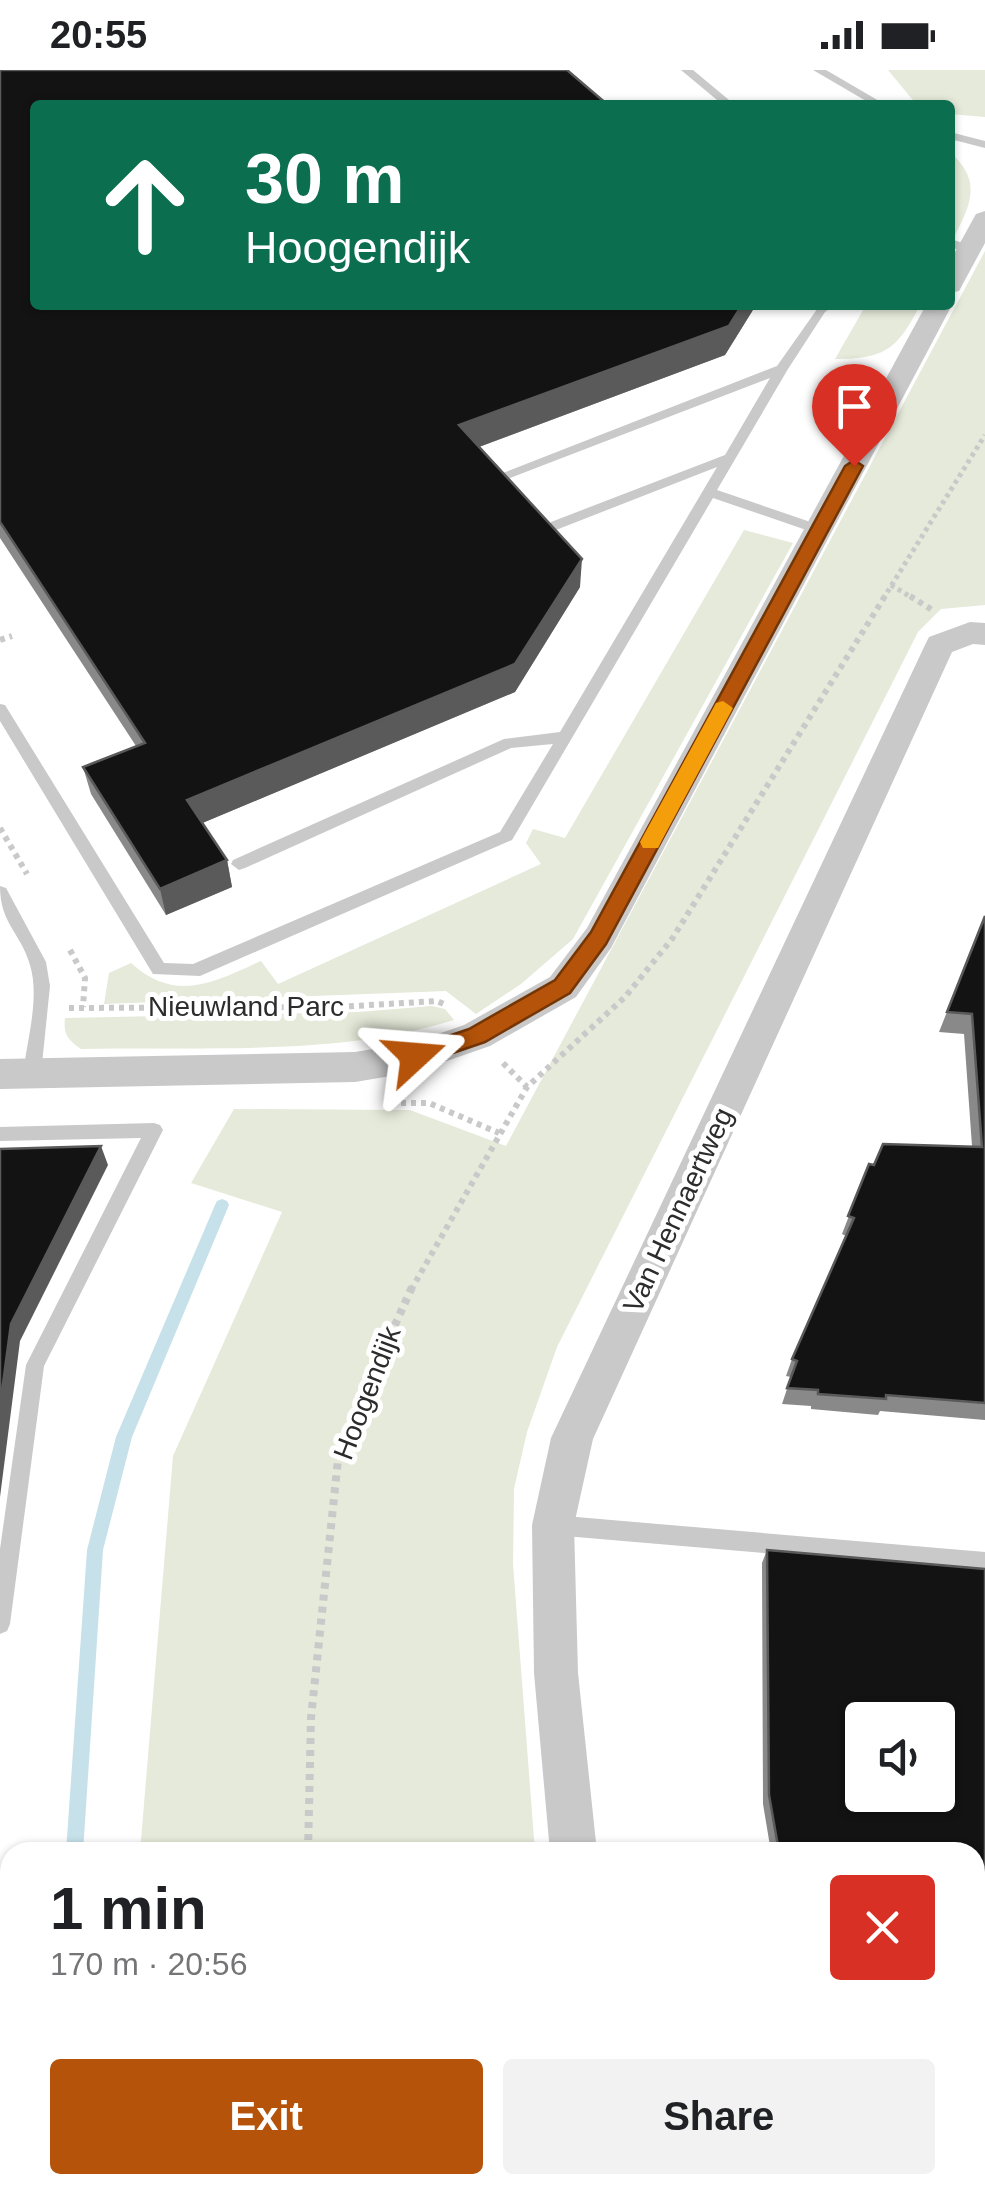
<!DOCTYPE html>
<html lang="en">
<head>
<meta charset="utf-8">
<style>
	:root { --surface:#fff; --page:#f2f2f2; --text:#202124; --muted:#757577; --accent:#b45309 }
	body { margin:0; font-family:Helvetica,sans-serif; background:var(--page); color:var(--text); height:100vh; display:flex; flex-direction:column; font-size:38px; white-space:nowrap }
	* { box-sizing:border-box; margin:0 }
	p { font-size:32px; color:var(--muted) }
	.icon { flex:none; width:55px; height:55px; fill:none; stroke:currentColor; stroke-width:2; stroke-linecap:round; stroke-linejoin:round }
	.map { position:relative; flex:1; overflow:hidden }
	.drawer { position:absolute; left:0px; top:1772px; width:985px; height:352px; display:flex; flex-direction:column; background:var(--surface); border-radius:30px 30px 0 0; box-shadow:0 2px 8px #0004 }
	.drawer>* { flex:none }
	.hud { position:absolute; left:30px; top:30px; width:925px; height:210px; border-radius:10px; box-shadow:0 2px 8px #0004; background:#0b6e4f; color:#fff; overflow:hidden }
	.tools { position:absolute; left:845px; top:1632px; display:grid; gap:20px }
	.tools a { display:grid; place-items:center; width:110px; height:110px; border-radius:10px; background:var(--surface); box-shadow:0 2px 8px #0004; font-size:50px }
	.pin { position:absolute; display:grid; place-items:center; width:85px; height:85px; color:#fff; margin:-102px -42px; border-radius:50% 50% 50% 0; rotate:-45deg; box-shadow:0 0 10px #0007 }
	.pin .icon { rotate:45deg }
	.me { position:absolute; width:110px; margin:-55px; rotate:71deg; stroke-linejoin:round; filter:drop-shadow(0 0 8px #0008) }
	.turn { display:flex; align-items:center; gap:35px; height:210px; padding:0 50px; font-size:45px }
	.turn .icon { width:130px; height:130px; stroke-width:2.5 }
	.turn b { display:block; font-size:70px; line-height:85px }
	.round { display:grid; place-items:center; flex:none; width:105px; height:105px; border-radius:10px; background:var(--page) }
	.overview { display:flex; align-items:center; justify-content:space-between; height:170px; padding:0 50px }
	h1 { font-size:60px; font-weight:700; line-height:75px }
	.cta { display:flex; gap:20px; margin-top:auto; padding:20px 50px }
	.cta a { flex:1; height:115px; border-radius:10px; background:var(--accent); color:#fff; font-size:40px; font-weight:700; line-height:115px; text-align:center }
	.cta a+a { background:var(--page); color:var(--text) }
	.status { display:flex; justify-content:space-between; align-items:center; height:70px; padding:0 50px; background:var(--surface); direction:ltr }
	.status svg { height:28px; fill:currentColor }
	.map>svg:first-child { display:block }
	.green { fill:#e5eada }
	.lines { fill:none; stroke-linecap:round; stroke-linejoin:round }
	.stream { fill:#c6e1e9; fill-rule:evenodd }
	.path-far2 { stroke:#c9c9c9; stroke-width:5; stroke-dasharray:4 4; stroke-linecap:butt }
	.path-far1 { stroke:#c9c9c9; stroke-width:6; stroke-dasharray:5 5; stroke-linecap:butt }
	.path { stroke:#c9c9c9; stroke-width:8; stroke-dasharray:6 6; stroke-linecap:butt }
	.lane { fill:#c9c9c9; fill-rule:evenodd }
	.street { fill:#c9c9c9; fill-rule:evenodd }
	.wall { fill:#898989; fill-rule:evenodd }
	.shaded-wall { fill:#5a5a5a }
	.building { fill:#131313; stroke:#5a5a5a; stroke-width:2.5; fill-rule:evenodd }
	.route { fill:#b45309; stroke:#753606; stroke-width:2.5 }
	.slow { fill:#f59e0b }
	.labels { text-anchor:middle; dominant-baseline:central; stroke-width:10; stroke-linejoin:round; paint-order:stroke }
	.street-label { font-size:28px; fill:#2c2c2c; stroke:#fff }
</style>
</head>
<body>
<div class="status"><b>20:55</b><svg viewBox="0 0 49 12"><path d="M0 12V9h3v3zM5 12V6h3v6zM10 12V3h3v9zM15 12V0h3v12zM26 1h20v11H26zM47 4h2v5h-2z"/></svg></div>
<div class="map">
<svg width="985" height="2124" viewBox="0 0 985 2124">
	<rect width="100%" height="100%" fill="#fff"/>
	<g class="green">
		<polygon points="888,0 985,0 985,47 950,44 950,35 917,35"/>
		<path d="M950 82C985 113 969 138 950 175Z"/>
		<polygon points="985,181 985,535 941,539 918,562 557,1277 527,1362 514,1419 513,1494 535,1782 140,1782 173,1386 282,1142 191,1113 234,1039 410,1040 506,1076"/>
		<path d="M866 235H920C898 278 886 289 835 289Z"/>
		<path d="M744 460 793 473 573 869 521 914 476 944 446 921 104 934 109 903 131 893C175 933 213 913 261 891L278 914 541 794 526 773 533 759 565 768Z"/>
		<path d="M432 936 445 939 454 950C337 987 202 976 81 979 68 970 63 964 65 948L358 942Z"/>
		<polygon points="121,2115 580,2115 583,2124 121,2124"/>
	</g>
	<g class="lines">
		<g class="stream">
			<polygon points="222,1129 227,1131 229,1135 132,1367 103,1480 83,1782 66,1782 87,1480 116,1367 215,1135 217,1131"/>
			<polygon points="42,2115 60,2115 61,2124 41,2124"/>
		</g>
		<g class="path-far2">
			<polyline points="891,515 914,529"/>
			<polyline points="883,529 985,365"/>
		</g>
		<g class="path-far1">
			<polyline points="910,526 934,541"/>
			<polyline points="0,570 12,566"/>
			<polyline points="0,758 27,804"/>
			<polyline points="70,880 85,908 83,937"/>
			<polyline points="69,938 337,937 437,931 446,935"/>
			<polyline points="503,993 527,1017"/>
			<polyline points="391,1033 429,1033 499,1063"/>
			<polyline points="411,1220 527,1017 625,927 672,869 885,526"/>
		</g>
		<g class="path">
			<polyline points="308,1782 311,1648 339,1380 412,1217"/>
			<polyline points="310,2115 310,2124"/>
		</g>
		<g class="lane">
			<polygon points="681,0 693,0 735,35 723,35"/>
			<polygon points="813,0 826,0 886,35 873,35"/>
			<polygon points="950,62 985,71 985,78 950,69"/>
			<polygon points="950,169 973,176 975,179 969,183 950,177"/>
			<polygon points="820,235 835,235 825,242 788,299 717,420 825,457 825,463 815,463 713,428 512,770 200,906 153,904 0,651 0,634 5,635 164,893 193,894 500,762 553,674 511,678 245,798 239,800 231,794 233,790 504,669 560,662 717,397 561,458 556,460 549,455 551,452 725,385 770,308 510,408 500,408 498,405 777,296"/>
			<path d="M0 816 6 818 46 892 50 916 41 1004 38 1009H26L23 1004C27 970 40 928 30 895 21 863 0 854 0 816Z"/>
			<polygon points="154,1053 160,1055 163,1060 44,1296 10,1554 7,1561 0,1564 0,1479 26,1295 141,1068 0,1071 0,1057"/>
			<polygon points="553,1445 985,1482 985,1502 553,1465 546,1462 543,1455 546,1448"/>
			<polygon points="829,2115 855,2115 859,2124 833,2124"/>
		</g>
		<g class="street">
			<polygon points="985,141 985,173 959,221 950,223 950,191 976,144"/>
			<polygon points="950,232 952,235 611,878 576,927 490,976 415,1002 355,1012 0,1019 0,989 355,982 415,972 464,955 550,907 587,858 926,235 950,235"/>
			<polygon points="970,552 985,553 985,575 973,574 952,582 593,1369 574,1455 578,1603 597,1782 550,1782 534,1603 532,1455 551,1368 925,575 929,567"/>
			<polygon points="580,2115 632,2115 633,2124 581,2124"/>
		</g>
	</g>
	<g class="wall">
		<polygon points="0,0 35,235 756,235 725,285 479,377 580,517 515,622 202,753 227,790 232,817 166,845 91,724 83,697 136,676 0,468"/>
		<polygon points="985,846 985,1350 880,1341 878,1345 811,1339 811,1336 782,1334 791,1307 786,1306 792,1289 846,1166 842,1164 869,1094 874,1095 972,1076 964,964 939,962"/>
		<path d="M767 1480 985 1499V2124H964L967 2119 964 2115H975V1782H771L763 1734 762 1493ZM862 1650H938V1725H862Z"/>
	</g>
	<g class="shaded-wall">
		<polygon points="742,235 756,235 725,285 460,384 459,355"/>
		<polygon points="582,489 580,517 515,622 193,757 187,730"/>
		<polygon points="227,790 232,817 166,845 160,819"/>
		<polygon points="101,1076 108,1095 20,1271 0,1427 0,1336 11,1254"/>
	</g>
	<g class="building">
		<polygon points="0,0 567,0 608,35 35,35 35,235 742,235 729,256 459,355 582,489 515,594 187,730 227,790 160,819 83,697 145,673 0,452"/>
		<polygon points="985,846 985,1333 886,1325 886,1329 818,1324 818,1320 787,1318 797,1291 792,1289 854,1148 848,1146 869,1094 874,1095 883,1074 982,1077 972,944 947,942"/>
		<polygon points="101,1076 11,1254 0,1336 0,1079"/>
		<path d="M767 1480 985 1499V2124H975L979 2118 975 2114V1782H779L769 1725ZM862 1650H938V1725H862Z"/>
	</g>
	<polygon class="route" points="854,390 863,396 606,874 570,923 485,972 415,996 407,993 404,986 407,980 469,959 555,910 591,862 845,396"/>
	<polygon class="slow" points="723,631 733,638 661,772 658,778 643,778 640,772 716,633"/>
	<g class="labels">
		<g class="street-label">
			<text x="246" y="936">Nieuwland Parc</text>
			<text transform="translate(678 1140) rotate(-65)">Van Hennaertweg</text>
			<text transform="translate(367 1323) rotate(-69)">Hoogendijk</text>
		</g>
	</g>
</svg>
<div class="tools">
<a><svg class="icon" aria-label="sound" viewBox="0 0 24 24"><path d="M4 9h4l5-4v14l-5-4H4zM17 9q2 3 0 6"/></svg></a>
</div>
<div class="pin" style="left:854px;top:396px;background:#d93025"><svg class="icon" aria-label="arrive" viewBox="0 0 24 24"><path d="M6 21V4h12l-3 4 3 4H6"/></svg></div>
<svg class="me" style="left:415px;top:986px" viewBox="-20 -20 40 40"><path d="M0-17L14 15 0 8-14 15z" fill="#b45309" stroke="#fff" stroke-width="4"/></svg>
<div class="hud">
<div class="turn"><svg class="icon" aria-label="ahead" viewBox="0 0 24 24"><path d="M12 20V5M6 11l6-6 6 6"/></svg><div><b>30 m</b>Hoogendijk</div></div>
</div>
<section class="drawer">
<div class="overview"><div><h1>1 min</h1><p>170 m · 20:56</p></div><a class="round" style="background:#d93025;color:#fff"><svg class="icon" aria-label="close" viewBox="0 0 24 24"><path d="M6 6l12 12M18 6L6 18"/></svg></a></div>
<div class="cta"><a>Exit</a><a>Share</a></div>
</section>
</div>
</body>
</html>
